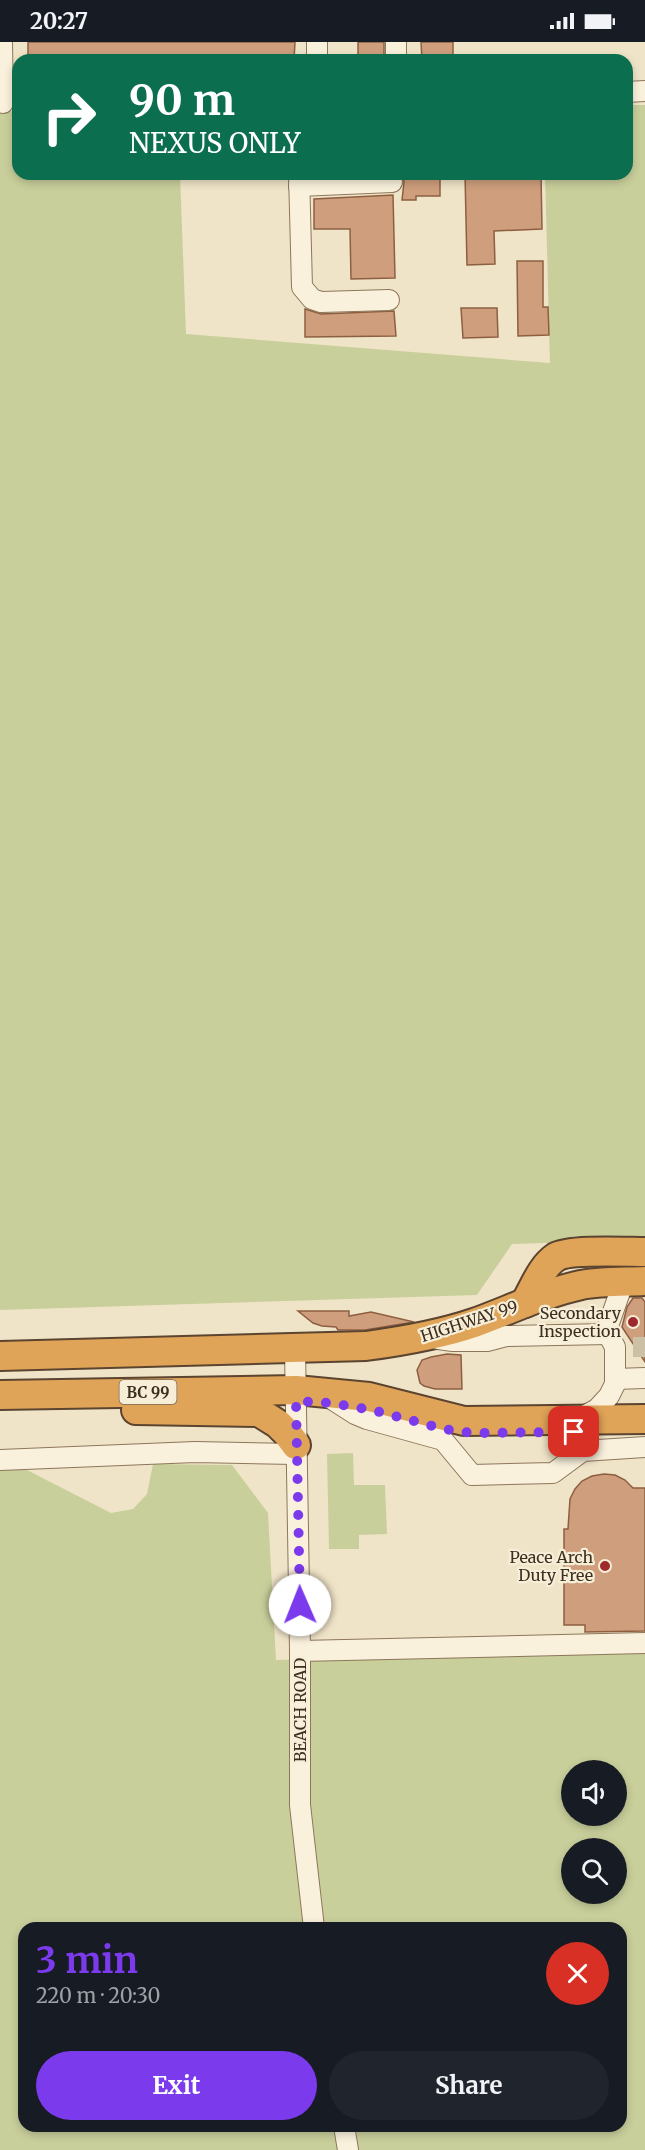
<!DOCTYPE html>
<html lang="en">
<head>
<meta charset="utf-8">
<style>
	:root { --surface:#171b24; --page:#20242c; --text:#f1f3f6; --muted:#9ea1a6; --accent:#7c3aed }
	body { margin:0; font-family:Merriweather,serif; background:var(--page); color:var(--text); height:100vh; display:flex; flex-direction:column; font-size:22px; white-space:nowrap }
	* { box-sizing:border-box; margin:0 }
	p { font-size:20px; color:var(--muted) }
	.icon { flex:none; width:33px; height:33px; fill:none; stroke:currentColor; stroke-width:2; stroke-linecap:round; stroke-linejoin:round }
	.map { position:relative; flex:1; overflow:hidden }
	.side { position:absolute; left:18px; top:1880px; width:609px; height:210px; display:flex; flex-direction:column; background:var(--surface); border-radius:18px; box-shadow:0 3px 9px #0003 }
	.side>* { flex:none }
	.guide { position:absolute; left:12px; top:12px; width:621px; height:126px; border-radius:18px; box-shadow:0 3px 9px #0003; background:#0b6e4f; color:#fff; overflow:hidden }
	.tools { position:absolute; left:561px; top:1718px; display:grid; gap:12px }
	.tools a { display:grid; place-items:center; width:66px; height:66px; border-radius:50%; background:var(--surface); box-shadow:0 3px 9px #0003; font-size:30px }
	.pin { position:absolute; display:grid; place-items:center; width:51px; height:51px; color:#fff; margin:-26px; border-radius:12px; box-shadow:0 3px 9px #0006 }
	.me { position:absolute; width:66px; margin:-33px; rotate:359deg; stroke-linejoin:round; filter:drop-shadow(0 0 4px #0008) }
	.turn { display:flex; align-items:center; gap:21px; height:126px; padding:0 18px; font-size:27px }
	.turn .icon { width:78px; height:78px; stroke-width:2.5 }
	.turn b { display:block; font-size:42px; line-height:51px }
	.round { display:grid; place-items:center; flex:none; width:63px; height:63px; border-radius:32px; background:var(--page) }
	.summary { display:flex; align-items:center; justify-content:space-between; height:102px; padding:0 18px }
	h1 { font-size:36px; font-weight:700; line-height:45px; color:var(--accent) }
	.button { display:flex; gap:12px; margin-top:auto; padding:12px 18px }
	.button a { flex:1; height:69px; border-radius:36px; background:var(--accent); color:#fff; font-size:24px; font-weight:700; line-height:69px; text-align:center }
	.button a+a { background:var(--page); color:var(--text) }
	.status { display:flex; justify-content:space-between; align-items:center; height:42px; padding:0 30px; background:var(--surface); direction:ltr }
	.status svg { height:16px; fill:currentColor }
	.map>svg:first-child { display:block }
	.green { fill:#c9cf9b; fill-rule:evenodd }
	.building { fill:#cf9f7d; stroke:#8d5f41; stroke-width:1.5 }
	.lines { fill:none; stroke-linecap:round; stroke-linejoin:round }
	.minor-tunnel { stroke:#ccc0a6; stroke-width:20; stroke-dasharray:20 10; stroke-linecap:butt }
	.minor-casing { stroke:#8d765c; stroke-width:22 }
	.highway-casing { stroke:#5b4430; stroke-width:32 }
	.minor { stroke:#faf1dc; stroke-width:20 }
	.highway { stroke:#e0a458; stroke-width:28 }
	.route { stroke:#7c3aed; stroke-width:10; stroke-dasharray:0 18 }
	.poi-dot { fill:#9e2a2b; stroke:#f7eed8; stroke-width:2 }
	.labels { text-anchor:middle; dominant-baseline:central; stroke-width:4.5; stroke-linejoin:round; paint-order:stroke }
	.shield { fill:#f7eed8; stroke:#756857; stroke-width:1.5 }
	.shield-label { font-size:15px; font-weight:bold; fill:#3d2e20 }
	.poi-label { font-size:16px; fill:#3d2e20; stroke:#f7eed8; text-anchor:end }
	.street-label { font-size:16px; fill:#3d2e20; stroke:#f7eed8 }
</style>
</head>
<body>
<div class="status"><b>20:27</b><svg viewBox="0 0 49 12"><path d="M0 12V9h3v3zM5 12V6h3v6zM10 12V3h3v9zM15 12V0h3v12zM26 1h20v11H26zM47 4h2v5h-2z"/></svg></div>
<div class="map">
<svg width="645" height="2108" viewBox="0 0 645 2108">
	<rect width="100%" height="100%" fill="#f0e4c8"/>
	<g class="green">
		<polygon points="627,63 645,63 645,1198 512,1202 477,1253 0,1268 0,70 18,69 18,132 180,132 186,292 550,321 545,132 627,132"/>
		<polygon points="353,1411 354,1443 385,1443 387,1492 359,1493 359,1507 329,1507 327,1412"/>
		<path d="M153 1422 232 1423 268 1471 276 1618 645 1607V2108H0V1427L23 1426 111 1471 133 1467 147 1452ZM572 1728H616V1773H572ZM572 1806H616V1851H572ZM24 1886H621V2084H24Z"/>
	</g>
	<g class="building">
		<polygon points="28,0 295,0 294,18 28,18"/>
		<polygon points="358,0 384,0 384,16 358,18"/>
		<polygon points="421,0 453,0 453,18 422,18"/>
		<polygon points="402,132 440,132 440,154 416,154 416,158 402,158 404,140"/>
		<polygon points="465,132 541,132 542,187 494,189 495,222 467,223"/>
		<polygon points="393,153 395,236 351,237 350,187 314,187 314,157"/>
		<polygon points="517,219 543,219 543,265 548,265 549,293 518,294"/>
		<polygon points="461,266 497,266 498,295 463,296"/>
		<polygon points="305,267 321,272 394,269 396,294 305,295"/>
		<polygon points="633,1256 642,1256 645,1260 645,1320 622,1285 627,1265"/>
		<polygon points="298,1269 349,1269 349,1274 371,1270 414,1280 365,1288 338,1288 336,1285 322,1284 313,1281"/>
		<polygon points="447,1312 461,1313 462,1347 435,1347 424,1344 420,1341 417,1328 422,1318 431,1315"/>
		<polygon points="604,1432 615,1433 625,1438 633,1446 645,1446 645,1589 585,1590 585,1583 564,1583 564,1487 568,1487 570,1457 575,1447 582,1439 592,1434"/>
	</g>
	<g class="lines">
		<polyline class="minor-tunnel" points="633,1305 645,1305"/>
		<g class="minor-casing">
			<g id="minor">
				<polyline points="2,0 3,61"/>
				<polyline points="396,0 396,18"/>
				<polyline points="317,18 317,0"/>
				<polyline points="627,50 645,49"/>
				<polyline points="299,132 302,245 312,257 321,260 389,258"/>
				<polyline points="299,144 392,140"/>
				<polyline points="438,1297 453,1299 487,1299 506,1294 608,1292"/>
				<polyline points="295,1307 300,1609 300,1763 314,1886"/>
				<polyline points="615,1337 645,1336"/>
				<polyline points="327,1354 355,1372 367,1377 443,1398 472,1433 553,1431 583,1409 645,1405"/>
				<polyline points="580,1376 597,1367 609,1354 615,1342 615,1305 608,1292 608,1284 621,1247 632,1240"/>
				<polyline points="0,1418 195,1410 296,1412"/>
				<polyline points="300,1609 645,1601"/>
				<polyline points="344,2084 348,2108"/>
			</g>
		</g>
		<g class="highway-casing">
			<g id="highway">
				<path d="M525 1261C534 1246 541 1225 556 1215 569 1207 627 1210 645 1210"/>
				<path d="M0 1314 366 1304C403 1299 439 1293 474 1281 510 1268 544 1251 581 1243 602 1239 624 1240 645 1239"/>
				<polyline points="0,1353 296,1348 369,1355 464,1379 645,1377"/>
				<polyline points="136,1368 259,1370 278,1382 287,1391 296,1403"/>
			</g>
		</g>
		<use href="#minor" class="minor"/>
		<use href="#highway" class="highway"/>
	</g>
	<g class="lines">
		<polyline class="route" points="300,1563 296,1359 331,1361 372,1368 444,1387 472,1391 574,1390"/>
	</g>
	<g class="poi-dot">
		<circle cx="633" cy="1280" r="6"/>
		<circle cx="605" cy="1524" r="6"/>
	</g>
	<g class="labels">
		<rect class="shield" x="119.5" y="1338" width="57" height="24" rx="4.5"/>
		<g class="shield-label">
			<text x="148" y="1350">BC 99</text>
		</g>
		<g class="poi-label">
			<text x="621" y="1271">Secondary<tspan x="621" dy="18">Inspection</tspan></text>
			<text x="593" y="1515">Peace Arch<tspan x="593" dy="18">Duty Free</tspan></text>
		</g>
		<g class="street-label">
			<text transform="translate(469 1279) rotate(-18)">HIGHWAY 99</text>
			<text transform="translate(300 1668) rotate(-90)">BEACH ROAD</text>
		</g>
	</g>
</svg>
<div class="tools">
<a><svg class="icon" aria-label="sound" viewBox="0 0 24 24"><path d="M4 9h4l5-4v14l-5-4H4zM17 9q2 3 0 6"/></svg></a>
<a><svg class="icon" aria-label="search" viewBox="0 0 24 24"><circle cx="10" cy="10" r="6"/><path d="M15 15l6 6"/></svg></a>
</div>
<div class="pin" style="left:574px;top:1390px;background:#d93025"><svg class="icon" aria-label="arrive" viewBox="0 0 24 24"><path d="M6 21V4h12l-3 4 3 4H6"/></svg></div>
<svg class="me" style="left:300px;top:1563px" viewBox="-20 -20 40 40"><circle r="19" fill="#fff"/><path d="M0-13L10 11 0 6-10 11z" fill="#7c3aed"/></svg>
<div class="guide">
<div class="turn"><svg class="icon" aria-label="right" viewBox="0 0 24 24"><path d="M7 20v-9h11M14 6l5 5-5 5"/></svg><div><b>90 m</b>NEXUS ONLY</div></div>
</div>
<section class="side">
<div class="summary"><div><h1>3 min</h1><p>220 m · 20:30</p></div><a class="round" style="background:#d93025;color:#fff"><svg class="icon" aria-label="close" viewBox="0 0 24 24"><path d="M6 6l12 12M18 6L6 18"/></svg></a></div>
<div class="button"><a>Exit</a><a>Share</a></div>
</section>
</div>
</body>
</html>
